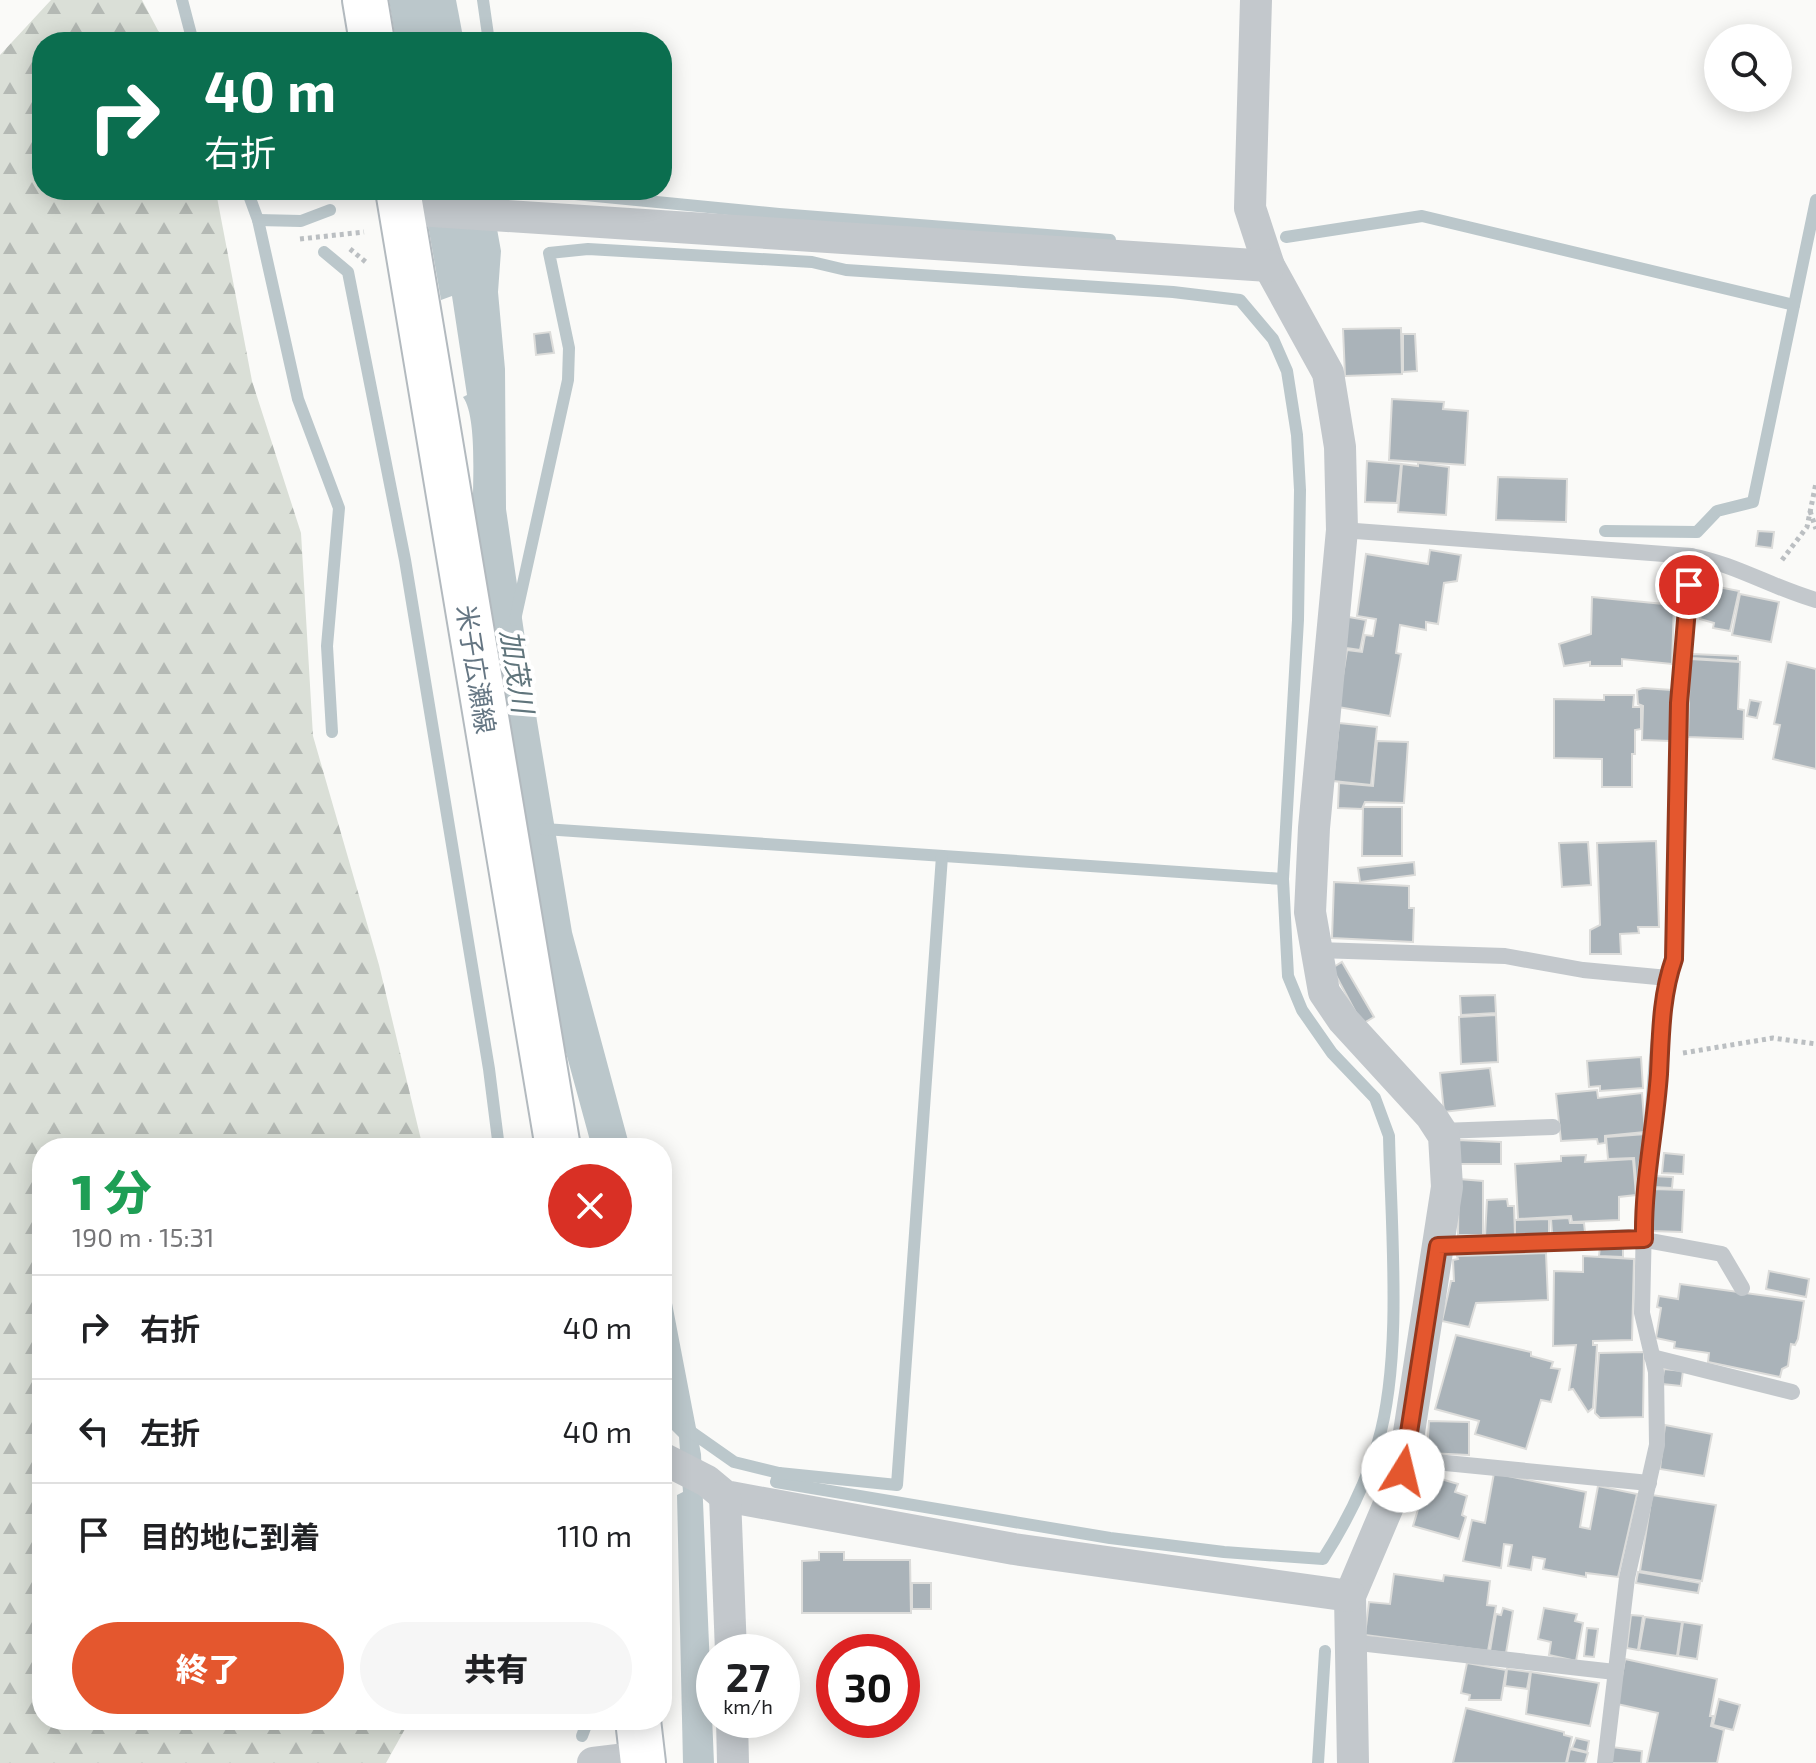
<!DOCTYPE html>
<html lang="ja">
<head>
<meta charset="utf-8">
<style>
	:root { --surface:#fff; --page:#f6f6f6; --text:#202124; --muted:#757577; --line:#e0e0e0; --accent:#e4572e }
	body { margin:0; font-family:"Exo 2","Noto Sans JP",sans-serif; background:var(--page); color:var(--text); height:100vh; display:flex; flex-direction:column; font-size:30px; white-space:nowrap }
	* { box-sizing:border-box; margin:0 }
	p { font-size:26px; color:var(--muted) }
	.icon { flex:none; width:44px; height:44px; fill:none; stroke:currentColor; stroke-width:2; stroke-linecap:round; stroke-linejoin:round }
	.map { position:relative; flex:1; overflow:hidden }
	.drawer { position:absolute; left:32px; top:1138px; width:640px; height:592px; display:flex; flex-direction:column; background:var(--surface); border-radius:32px; box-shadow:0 4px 20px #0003 }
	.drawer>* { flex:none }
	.banner { position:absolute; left:32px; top:32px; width:640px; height:168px; border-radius:32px; box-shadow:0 4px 20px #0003; background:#0b6e4f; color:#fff; overflow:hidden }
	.fabs { position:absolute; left:1704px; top:24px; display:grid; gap:16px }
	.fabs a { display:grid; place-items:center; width:88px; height:88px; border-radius:50%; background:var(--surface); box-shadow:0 4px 20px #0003; font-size:40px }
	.speed { position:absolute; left:696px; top:1634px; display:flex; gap:16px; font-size:40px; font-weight:700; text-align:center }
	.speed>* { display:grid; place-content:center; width:104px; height:104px; border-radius:50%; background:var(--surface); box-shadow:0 4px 20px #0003; line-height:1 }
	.speed small { font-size:20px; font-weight:400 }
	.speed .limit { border:12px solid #d22; background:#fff; color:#111 }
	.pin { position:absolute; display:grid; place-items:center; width:68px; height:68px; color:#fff; margin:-34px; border:4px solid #fff; border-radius:50%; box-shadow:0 2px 8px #0007 }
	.me { position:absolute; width:88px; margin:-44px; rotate:9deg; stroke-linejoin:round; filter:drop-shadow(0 0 6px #0008) }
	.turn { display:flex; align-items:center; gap:28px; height:168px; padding:0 40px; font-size:36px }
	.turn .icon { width:104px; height:104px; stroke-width:2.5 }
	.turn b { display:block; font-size:56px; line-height:68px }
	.round { display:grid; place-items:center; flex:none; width:84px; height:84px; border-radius:42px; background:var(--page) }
	.headline { display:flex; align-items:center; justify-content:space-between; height:136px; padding:0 40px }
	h1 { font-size:48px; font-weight:800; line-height:60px; color:#1e9e55 }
	.button { display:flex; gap:16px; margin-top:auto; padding:16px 40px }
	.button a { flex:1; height:92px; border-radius:48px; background:var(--accent); color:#fff; font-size:32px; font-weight:800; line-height:92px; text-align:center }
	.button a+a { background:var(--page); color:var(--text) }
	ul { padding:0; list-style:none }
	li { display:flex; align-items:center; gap:24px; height:104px; padding:0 40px; border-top:2px solid var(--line) }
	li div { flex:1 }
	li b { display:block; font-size:30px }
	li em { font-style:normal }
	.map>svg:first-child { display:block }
	.forest { fill:url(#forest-firs) }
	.water { fill:#bbc7cb }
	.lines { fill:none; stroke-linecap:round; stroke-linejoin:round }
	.stream { stroke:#bbc7cb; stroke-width:12 }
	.building { fill:#aab3b9; stroke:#dcdcda; stroke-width:2 }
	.secondary-casing { stroke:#b3babf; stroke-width:48 }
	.path { stroke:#bbbfc2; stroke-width:5; stroke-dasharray:4 4; stroke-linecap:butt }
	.lane { stroke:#c3c8cc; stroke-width:16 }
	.street { stroke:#c3c8cc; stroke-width:32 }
	.secondary { stroke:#fff; stroke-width:44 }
	.route-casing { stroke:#94391e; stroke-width:20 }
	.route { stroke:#e4572e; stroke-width:14 }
	.labels { text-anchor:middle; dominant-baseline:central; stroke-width:8; stroke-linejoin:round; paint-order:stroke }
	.street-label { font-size:26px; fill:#657683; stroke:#fff }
	.water-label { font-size:28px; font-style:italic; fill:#60757c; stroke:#fff }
</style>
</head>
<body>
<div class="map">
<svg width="1816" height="1763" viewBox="0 0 1816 1763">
	<defs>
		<pattern id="forest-firs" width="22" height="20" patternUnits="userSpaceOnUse" patternTransform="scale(2)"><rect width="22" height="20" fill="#dadfd7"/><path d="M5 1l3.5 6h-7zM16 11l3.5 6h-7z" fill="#b4b9b4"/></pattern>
	</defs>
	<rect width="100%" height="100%" fill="#fafaf8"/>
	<polygon class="forest" points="51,0 142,0 164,42 42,42 42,190 216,192 252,381 301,533 313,736 379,965 423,1148 42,1148 42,1720 410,1720 386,1763 0,1763 0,55"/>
	<g class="water">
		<polygon points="389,0 456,0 464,42 396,42"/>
		<path d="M422 190H490L501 251 498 292 505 369 506 509 537 721 572 932 630 1148H592L562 1038 473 517C472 487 478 418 463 397L467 395 452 296 441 300Z"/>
		<polygon points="662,1251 701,1454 714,1763 683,1763 677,1495 683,1492 679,1437 672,1430 662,1404"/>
	</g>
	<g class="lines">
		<g class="stream">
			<polyline points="182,0 193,42"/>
			<polyline points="483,0 489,42"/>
			<polyline points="247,190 258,220 298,399 339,508 327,646 332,732"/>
			<polyline points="534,190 779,214 1110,240"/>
			<polyline points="258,220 301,221 330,210"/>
			<polyline points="1286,237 1422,216 1794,305"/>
			<polyline points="324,252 348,272 405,560 489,1069 499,1148"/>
			<polyline points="1605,531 1697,532 1717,511 1753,502 1816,200"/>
			<path d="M515 620 568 380 569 348 549 253 588 249 812 262 846 270 1173 292 1240 300 1273 339 1287 371 1297 435 1300 490 1298 620 1283 879 1288 976 1302 1010 1332 1053 1375 1098 1389 1136C1391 1227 1403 1357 1378 1442 1366 1484 1346 1523 1323 1559L1224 1552 1110 1538 776 1482 779 1473"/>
			<polyline points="544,829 1283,879"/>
			<polyline points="687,1429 734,1462 779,1473 897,1485 942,856"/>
			<polyline points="582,1736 588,1720"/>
			<polyline points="1318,1763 1325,1651"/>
		</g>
	</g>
	<g class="building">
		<polygon points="1401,328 1402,374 1345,376 1343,329"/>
		<polygon points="550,332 554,353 536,355 534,334"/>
		<polygon points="1403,334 1415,334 1417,371 1403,372"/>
		<polygon points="1392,399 1444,402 1443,409 1468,411 1465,465 1389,460"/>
		<polygon points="1367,461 1401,464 1397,503 1365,502"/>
		<polygon points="1418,463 1449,467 1446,515 1398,512 1402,464 1418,466"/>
		<polygon points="1498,477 1567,479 1566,522 1496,520"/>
		<polygon points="1758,531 1774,532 1772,548 1756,546"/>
		<polygon points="1430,550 1461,555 1457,581 1444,583 1438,624 1426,622 1426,630 1400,625 1396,653 1401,654 1390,716 1338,707 1347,650 1362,652 1365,635 1373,636 1376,619 1357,616 1366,554 1428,564"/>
		<polygon points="1708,585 1739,591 1730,631 1713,628 1714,623 1700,619"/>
		<polygon points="1740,594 1779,602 1771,642 1732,635"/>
		<polygon points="1592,597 1674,605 1672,664 1622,659 1622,666 1590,666 1590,662 1564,666 1559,644 1591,634"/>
		<polygon points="1343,616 1366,620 1360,650 1346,648"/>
		<polygon points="1692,654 1738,656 1738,661 1692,658"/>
		<polygon points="1690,659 1740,662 1738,709 1744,710 1743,739 1688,737"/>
		<polygon points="1787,662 1816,669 1816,769 1773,759 1780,725 1774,724"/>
		<polygon points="1643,688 1672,690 1670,741 1642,740 1643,706 1638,704 1637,690"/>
		<polygon points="1604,695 1634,695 1633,707 1641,707 1641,729 1635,730 1635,754 1632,754 1632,787 1602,787 1602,759 1554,758 1554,699 1604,700"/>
		<polygon points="1750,700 1761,702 1757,718 1747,716"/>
		<polygon points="1339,723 1377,727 1371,785 1333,781"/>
		<polygon points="1377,741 1408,742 1404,803 1365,802 1362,809 1338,808 1339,783 1373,786"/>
		<polygon points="1363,807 1402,807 1402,856 1362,856"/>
		<polygon points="1656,841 1659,927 1638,927 1639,933 1620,934 1621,954 1590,954 1590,930 1600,925 1597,843"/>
		<polygon points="1588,842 1591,885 1562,887 1559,843"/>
		<polygon points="1414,862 1415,875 1360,882 1358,868"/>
		<polygon points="1334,882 1409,886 1409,908 1414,908 1413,942 1332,938"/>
		<polygon points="1342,962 1374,1017 1362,1024 1332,968"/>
		<polygon points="1495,995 1496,1013 1461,1015 1460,996"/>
		<polygon points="1496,1015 1498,1062 1461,1064 1459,1017"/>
		<polygon points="1641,1057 1643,1088 1600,1091 1600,1086 1589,1087 1587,1061"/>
		<polygon points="1490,1068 1495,1106 1444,1112 1440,1073"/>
		<polygon points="1597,1090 1598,1098 1642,1093 1645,1132 1605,1136 1605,1143 1598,1144 1597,1139 1561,1141 1556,1094"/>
		<polygon points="1646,1134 1639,1165 1637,1192 1634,1158 1608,1159 1606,1137"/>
		<polygon points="1458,1140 1501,1142 1501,1164 1458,1164"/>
		<polygon points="1664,1153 1684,1155 1683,1174 1662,1173"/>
		<polygon points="1586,1155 1585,1162 1633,1159 1636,1195 1619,1197 1619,1220 1572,1222 1571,1216 1518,1219 1515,1164 1561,1161 1561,1156"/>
		<polygon points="1652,1176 1673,1177 1672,1188 1652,1187"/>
		<polygon points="1459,1179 1483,1181 1483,1235 1458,1235"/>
		<polygon points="1652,1189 1684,1190 1682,1232 1651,1231"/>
		<polygon points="1507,1199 1508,1206 1514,1206 1515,1235 1485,1236 1487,1200"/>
		<polygon points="1569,1218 1570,1223 1584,1223 1585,1232 1552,1233 1551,1219"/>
		<polygon points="1549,1219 1549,1234 1515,1235 1515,1220"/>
		<polygon points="1600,1246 1623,1247 1623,1257 1599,1256"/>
		<polygon points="1546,1253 1548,1300 1476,1303 1469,1327 1442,1321 1451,1281 1454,1281 1453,1260 1458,1259 1457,1256"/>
		<polygon points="1583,1256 1634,1259 1632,1340 1593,1341 1593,1345 1597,1345 1593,1408 1588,1412 1573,1389 1569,1390 1576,1345 1553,1346 1554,1271 1583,1272"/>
		<polygon points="1769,1271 1809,1279 1806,1297 1766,1289"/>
		<polygon points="1680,1284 1804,1301 1798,1339 1795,1345 1791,1344 1788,1366 1782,1369 1780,1377 1708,1362 1709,1353 1674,1348 1675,1342 1656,1338 1661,1308 1657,1307 1659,1296 1678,1299"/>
		<polygon points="1456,1335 1531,1352 1531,1356 1553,1362 1551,1368 1560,1369 1551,1402 1541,1400 1526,1449 1475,1434 1479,1421 1435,1409"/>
		<polygon points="1644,1352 1643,1417 1600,1418 1595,1413 1599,1353"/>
		<polygon points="1664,1369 1683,1371 1681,1386 1662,1384"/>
		<polygon points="1429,1421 1469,1422 1469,1455 1427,1453"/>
		<polygon points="1665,1425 1712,1434 1704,1476 1660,1469"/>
		<polygon points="1494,1473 1586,1492 1580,1527 1590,1529 1598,1486 1637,1494 1618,1577 1586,1573 1586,1577 1543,1569 1545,1559 1533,1557 1531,1570 1508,1566 1512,1545 1504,1544 1501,1568 1463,1561 1472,1520 1485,1523"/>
		<polygon points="1434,1477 1458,1484 1455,1492 1467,1496 1462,1515 1466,1517 1459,1539 1413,1526 1426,1483 1432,1485"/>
		<polygon points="1652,1495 1716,1505 1702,1581 1640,1571"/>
		<polygon points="819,1552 844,1552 844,1560 910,1560 911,1613 802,1613 802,1561 819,1560"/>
		<polygon points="1638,1572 1700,1583 1698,1593 1636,1583"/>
		<polygon points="1394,1574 1443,1581 1444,1575 1490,1581 1487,1605 1496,1606 1488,1651 1365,1635 1369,1602 1390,1604"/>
		<rect x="912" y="1583" width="19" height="26"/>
		<polygon points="1503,1608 1513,1611 1506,1653 1490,1651 1496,1614 1501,1615"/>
		<polygon points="1544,1608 1577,1614 1575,1621 1583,1623 1576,1661 1549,1655 1551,1642 1538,1639"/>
		<polygon points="1631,1615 1643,1616 1638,1650 1627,1648"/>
		<polygon points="1645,1617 1682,1622 1677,1656 1639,1650"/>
		<polygon points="1683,1622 1702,1625 1697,1659 1678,1656"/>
		<polygon points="1587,1628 1598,1629 1594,1657 1584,1656"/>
		<polygon points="1625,1659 1717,1679 1710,1716 1713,1716 1711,1726 1724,1730 1717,1763 1647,1763 1658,1713 1617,1704"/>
		<polygon points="1467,1663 1506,1670 1501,1700 1469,1700 1470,1695 1461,1693"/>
		<polygon points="1507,1669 1530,1672 1527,1689 1505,1686"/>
		<polygon points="1531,1672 1599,1683 1590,1726 1526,1714"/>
		<polygon points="1719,1699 1740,1705 1733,1730 1713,1725"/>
		<polygon points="1466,1708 1564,1732 1564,1735 1572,1737 1566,1763 1453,1763"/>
		<polygon points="1576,1738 1589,1741 1587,1752 1572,1748"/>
		<polygon points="1612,1747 1642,1751 1641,1763 1610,1763"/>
		<polygon points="1570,1749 1588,1753 1585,1763 1567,1763"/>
	</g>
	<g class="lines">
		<g class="secondary-casing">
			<g id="secondary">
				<polyline points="365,0 372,42"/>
				<polyline points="398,190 558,1148"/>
				<polyline points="638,1720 643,1763"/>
			</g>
		</g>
		<g class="path">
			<polyline points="300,239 364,232"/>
			<polyline points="350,249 367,263"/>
			<polyline points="1810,511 1816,529"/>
			<polyline points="1782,560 1807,527 1816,483"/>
			<polyline points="1683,1053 1773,1038 1816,1044"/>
		</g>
		<g class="lane">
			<path d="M1342 530 1691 556C1735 564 1773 588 1816 600"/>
			<polyline points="1317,950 1505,956 1583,970 1668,978"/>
			<polyline points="1440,1131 1553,1127"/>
			<polyline points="1438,1246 1629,1237 1722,1254 1742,1288"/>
			<polyline points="1652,1357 1792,1392"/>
			<polyline points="1405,1459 1649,1483"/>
			<polyline points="1350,1642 1615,1672"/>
			<polyline points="1605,1763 1627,1578 1657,1445 1656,1372 1642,1313 1644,1222 1658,1046 1668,975 1674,959 1679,703 1691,556"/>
		</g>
		<g class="street">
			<polyline points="1256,0 1250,208 1269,266 1328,373 1340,447 1342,530 1314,828 1310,912 1324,992 1343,1020 1431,1116 1444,1136 1447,1187 1403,1471 1350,1596 1353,1763"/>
			<polyline points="402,209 1269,266"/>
			<polyline points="662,1458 707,1481 725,1496 1014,1549 1350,1596"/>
			<polyline points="725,1496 731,1652"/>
			<polyline points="732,1720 733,1763"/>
			<polyline points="593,1763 643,1757"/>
		</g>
		<use href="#secondary" class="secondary"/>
	</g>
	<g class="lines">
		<g class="route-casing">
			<path id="route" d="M1403 1471 1438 1246 1644 1239C1643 1183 1655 1130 1659 1074 1661 1035 1661 996 1674 959L1679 703 1689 585"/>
		</g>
		<use href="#route" class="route"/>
	</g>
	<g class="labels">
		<g class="street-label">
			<text transform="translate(477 669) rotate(81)">米子広瀬線</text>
		</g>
		<g class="water-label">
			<text transform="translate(518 671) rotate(81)">加茂川</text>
		</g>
	</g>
</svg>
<div class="fabs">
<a><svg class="icon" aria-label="search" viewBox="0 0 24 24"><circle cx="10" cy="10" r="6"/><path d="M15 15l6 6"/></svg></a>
</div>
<div class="speed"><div>27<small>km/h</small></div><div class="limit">30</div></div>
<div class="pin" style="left:1689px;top:585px;background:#d93025"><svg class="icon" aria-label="arrive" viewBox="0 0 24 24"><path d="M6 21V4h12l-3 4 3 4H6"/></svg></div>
<svg class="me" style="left:1403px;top:1471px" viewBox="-20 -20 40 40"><circle r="19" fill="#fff"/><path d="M0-13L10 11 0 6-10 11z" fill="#e4572e"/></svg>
<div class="banner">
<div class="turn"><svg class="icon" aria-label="right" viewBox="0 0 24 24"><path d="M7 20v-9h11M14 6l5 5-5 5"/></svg><div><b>40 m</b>右折</div></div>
</div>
<section class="drawer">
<div class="headline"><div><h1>1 分</h1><p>190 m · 15:31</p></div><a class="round" style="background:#d93025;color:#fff"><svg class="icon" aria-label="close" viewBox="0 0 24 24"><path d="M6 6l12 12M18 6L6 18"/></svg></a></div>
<ul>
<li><svg class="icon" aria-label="right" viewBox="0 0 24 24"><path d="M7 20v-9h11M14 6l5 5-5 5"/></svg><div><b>右折</b></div><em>40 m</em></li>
<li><svg class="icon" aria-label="left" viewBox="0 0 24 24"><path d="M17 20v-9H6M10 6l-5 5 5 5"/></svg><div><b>左折</b></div><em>40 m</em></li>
<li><svg class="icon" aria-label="arrive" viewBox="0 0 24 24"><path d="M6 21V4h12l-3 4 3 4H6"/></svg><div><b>目的地に到着</b></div><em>110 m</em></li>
</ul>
<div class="button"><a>終了</a><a>共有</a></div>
</section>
</div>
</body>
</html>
